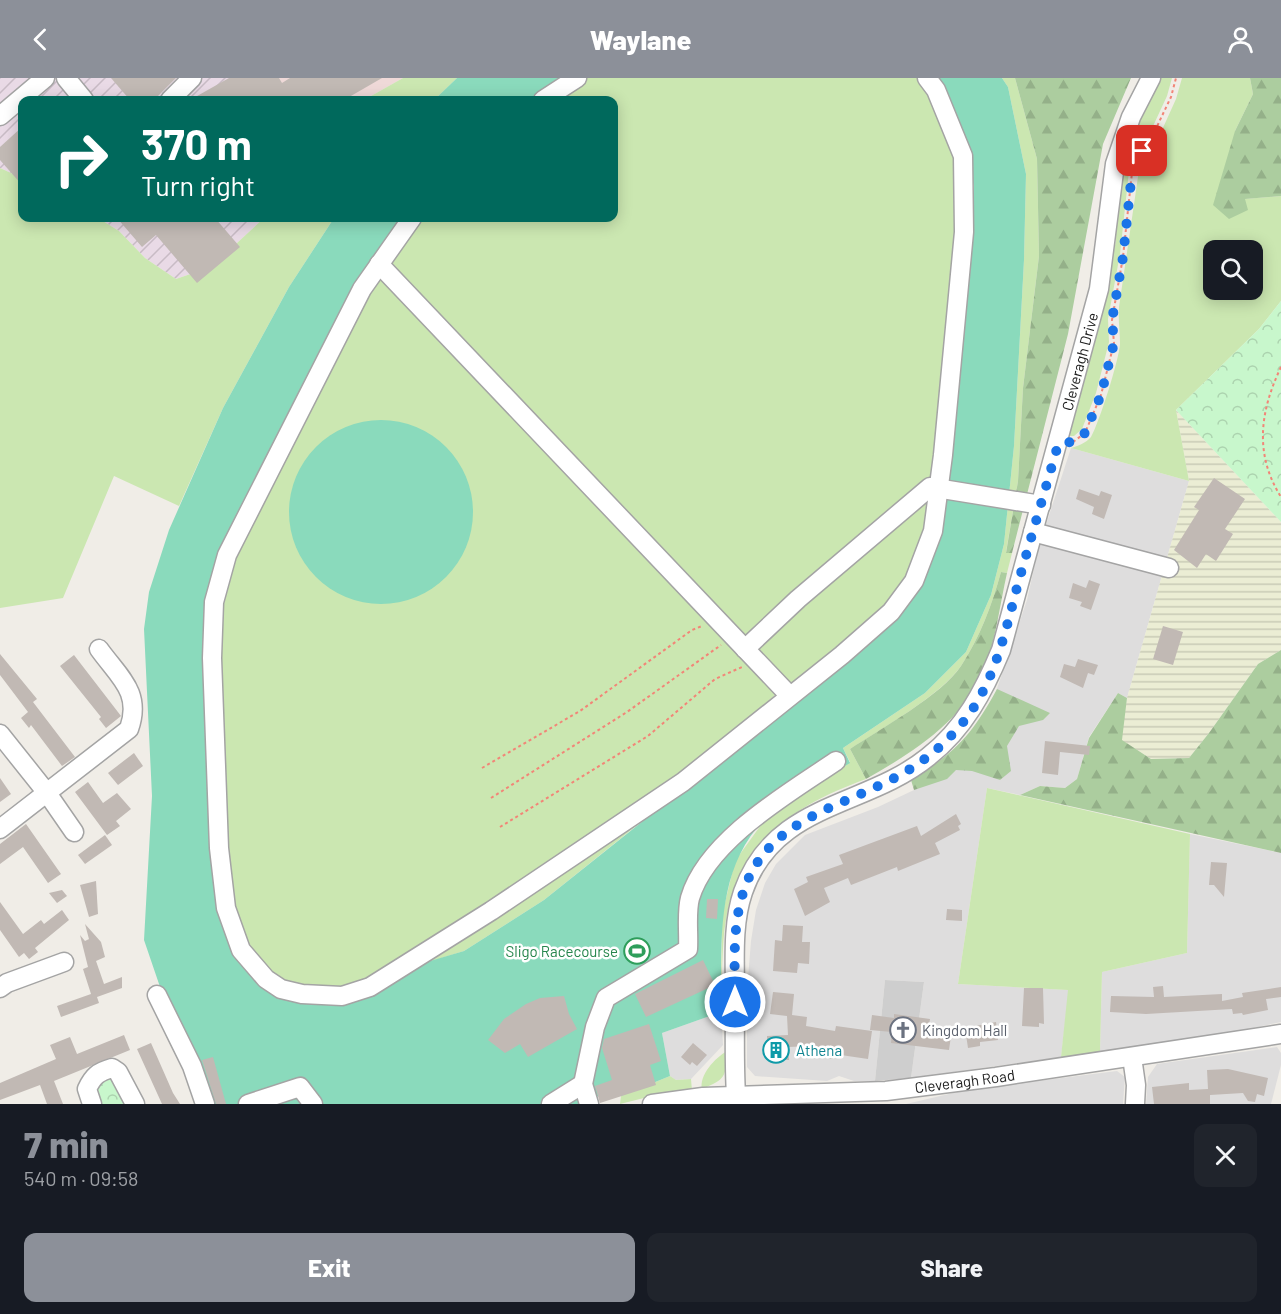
<!DOCTYPE html>
<html lang="en">
<head>
<meta charset="utf-8">
<style>
	:root { --surface:#171b24; --page:#20242c; --text:#f1f3f6; --muted:#9ea1a6; --accent:#8c9099 }
	body { margin:0; font-family:Barlow,sans-serif; background:var(--page); color:var(--text); height:100vh; display:flex; flex-direction:column; font-size:22px; white-space:nowrap }
	* { box-sizing:border-box; margin:0 }
	p { font-size:20px; color:var(--muted) }
	.icon { flex:none; width:33px; height:33px; fill:none; stroke:currentColor; stroke-width:2; stroke-linecap:round; stroke-linejoin:round }
	.map { position:relative; height:1026px; overflow:hidden }
	.drawer { display:flex; flex-direction:column; background:var(--surface); flex:1 }
	.drawer>* { flex:none }
	.hud { position:absolute; left:18px; top:18px; width:600px; height:126px; border-radius:12px; box-shadow:0 3px 15px #0003; background:#00695c; color:#fff; overflow:hidden }
	.fabs { position:absolute; left:1203px; top:162px; display:grid; gap:12px }
	.fabs a { display:grid; place-items:center; width:60px; height:60px; border-radius:12px; background:var(--surface); box-shadow:0 3px 15px #0003; font-size:30px }
	.pin { position:absolute; display:grid; place-items:center; width:51px; height:51px; color:#fff; margin:-26px; border-radius:12px; box-shadow:0 3px 9px #0006 }
	.me { position:absolute; width:66px; margin:-33px; rotate:0deg; stroke-linejoin:round; filter:drop-shadow(0 0 4px #0008) }
	.turn { display:flex; align-items:center; gap:21px; height:126px; padding:0 24px; font-size:27px }
	.turn .icon { width:78px; height:78px; stroke-width:2.5 }
	.turn b { display:block; font-size:42px; line-height:51px }
	.round { display:grid; place-items:center; flex:none; width:63px; height:63px; border-radius:12px; background:var(--page) }
	.overview { display:flex; align-items:center; justify-content:space-between; height:102px; padding:0 24px }
	h1 { font-size:36px; font-weight:800; line-height:45px; color:var(--accent) }
	.button { display:flex; gap:12px; margin-top:auto; padding:12px 24px }
	.button a { flex:1; height:69px; border-radius:12px; background:var(--accent); color:#fff; font-size:24px; font-weight:800; line-height:69px; text-align:center }
	.button a+a { background:var(--page); color:var(--text) }
	header { display:flex; justify-content:space-between; align-items:center; height:78px; padding:0 24px; background:var(--accent); color:#fff; font-size:27px; font-weight:800 }
	.map>svg:first-child { display:block }
	.residential { fill:#dedddd }
	.commercial { fill:#efd9d8 }
	.industrial { fill:url(#industrial-furrows) }
	.religious { fill:#cecece }
	.farmland { fill:url(#farmland-rules) }
	.grass { fill:#cbe7b1; fill-rule:evenodd }
	.forest { fill:url(#forest-firs) }
	.park { fill:url(#park-crowns) }
	.pitch { fill:#8adabc }
	.building { fill:#c1b9b4 }
	.lines { fill:none; stroke-linecap:round; stroke-linejoin:round }
	.minor-casing { stroke:#a4a4a4; stroke-width:21 }
	.path { stroke:#f28577; stroke-width:2; stroke-dasharray:3 3; stroke-linecap:butt }
	.minor { stroke:#fff; stroke-width:18 }
	.route { stroke:#1a73e8; stroke-width:10; stroke-dasharray:0 18 }
	.labels { text-anchor:middle; dominant-baseline:central; stroke-width:5; stroke-linejoin:round; paint-order:stroke }
	.street-label { font-size:15px; fill:#202020; stroke:#fff }
	.leisure-label { font-size:15px; fill:#27864d; stroke:#fff; text-anchor:end }
	.worship-label { font-size:15px; fill:#5b616d; stroke:#fff; text-anchor:start }
	.culture-label { font-size:15px; fill:#0d838f; stroke:#fff; text-anchor:start }
</style>
</head>
<body>
<header><svg class="icon" aria-label="back" viewBox="0 0 24 24"><path d="M15 5l-7 7 7 7"/></svg>Waylane<svg class="icon" aria-label="person" viewBox="0 0 24 24"><circle cx="12" cy="8" r="4"/><path d="M4 21q1-7 8-7t8 7"/></svg></header>
<div class="map">
<svg width="1281" height="1026" viewBox="0 0 1281 1026">
	<defs>
		<pattern id="industrial-furrows" width="10" height="10" patternUnits="userSpaceOnUse" patternTransform="scale(1.5)"><rect width="10" height="10" fill="#e9dae6"/><path d="M-1 1l2-2M0 10L10 0M9 11l2-2" fill="none" stroke="#c8bbc5"/></pattern>
		<pattern id="farmland-rules" width="6" height="5" patternUnits="userSpaceOnUse" patternTransform="scale(1.5)"><rect width="6" height="5" fill="#ebedd4"/><path d="M0 2.5h6" fill="none" stroke="#c9cbb6"/></pattern>
		<pattern id="forest-firs" width="22" height="20" patternUnits="userSpaceOnUse" patternTransform="scale(1.5)"><rect width="22" height="20" fill="#accd9f"/><path d="M5 1l3.5 6h-7zM16 11l3.5 6h-7z" fill="#94b089"/></pattern>
		<pattern id="park-crowns" width="20" height="18" patternUnits="userSpaceOnUse" patternTransform="scale(1.5)"><rect width="20" height="18" fill="#c8f7cc"/><path d="M2 6a3 3 0 1 1 6 0M12 15a3 3 0 1 1 6 0" fill="none" stroke="#acd3af"/></pattern>
	</defs>
	<rect width="100%" height="100%" fill="#f0ede7"/>
	<g class="residential">
		<polygon points="1071,370 1189,403 1127,620 1118,615 1089,659 1077,701 1065,710 1040,708 1020,717 987,710 958,906 1069,912 1061,979 911,1000 924,904 885,902 875,1003 854,1003 839,998 827,1003 755,998 747,989 747,913 751,863 756,832 765,805 776,786 805,757 878,729 914,712 956,680 984,649 1027,522 1039,468"/>
		<polygon points="1190,756 1281,775 1281,944 1219,957 1100,974 1102,894 1187,875"/>
		<polygon points="721,934 723,967 691,1001 676,1002 670,998 662,955"/>
		<polygon points="1277,969 1281,975 1281,987 1271,1026 1146,1026 1148,999 1157,986"/>
		<polygon points="1117,993 1125,999 1123,1026 906,1026 966,1012"/>
	</g>
	<polygon class="commercial" points="277,0 403,0 364,22 290,22"/>
	<g class="industrial">
		<polygon points="0,0 277,0 290,22 22,22 22,100 0,90"/>
		<polygon points="98,140 264,140 211,189 176,201 145,180 119,153"/>
	</g>
	<polygon class="religious" points="885,902 924,904 911,1000 875,1003"/>
	<polygon class="farmland" points="1176,332 1281,444 1281,572 1258,586 1209,655 1189,680 1151,681 1121,662 1127,620 1189,403"/>
	<g class="grass">
		<polygon points="403,0 457,0 434,22 364,22"/>
		<polygon points="586,0 923,0 959,83 962,153 929,456 889,532 801,603 787,606 690,694 370,906 326,915 265,897 254,885 227,811 216,554 231,477 366,213 418,140 614,140 614,22 552,22"/>
		<path d="M1002 0H1015L1037 81 1039 178 1023 310 1018 403 1006 474 1012 475 1007 495 1001 494C992 527 980 559 961 588 941 617 881 651 850 671L866 701C800 725 740 761 727 836 722 860 723 886 721 910L722 837 735 783 766 740 850 684 843 670 925 615 966 574 991 517 1004 466 1014 368 1024 182 1026 96 1008 9Z"/>
		<polygon points="1159,0 1172,0 1167,18 1148,59 1130,84 1120,176 1108,241 1109,264 1096,315 1082,351 1074,358 1069,358 1094,264 1116,163 1115,133 1121,92 1140,39"/>
		<path d="M1182 0H1250L1253 16 1235 53 1244 121 1281 118V223L1259 251 1176 332 1189 403 1071 370C1078 368 1086 365 1091 359 1099 345 1119 282 1120 266 1120 253 1118 242 1119 229L1140 85 1157 63 1176 21ZM1214 172H1252V212H1214Z"/>
		<polygon points="0,90 22,100 22,140 98,140 119,153 145,180 176,201 211,189 264,140 334,140 289,209 223,330 179,428 114,398 63,520 0,530"/>
		<polygon points="987,710 1190,756 1187,875 1102,894 1100,974 1061,979 1068,912 958,906"/>
		<polygon points="681,712 544,822 464,873 419,887"/>
		<path d="M727 973C726 999 726 1001 702 1011 699 997 715 980 727 973Z"/>
		<polygon points="670,998 676,1002 691,1001 692,1013 668,1014 620,1026 621,1018"/>
	</g>
	<g class="forest">
		<polygon points="1015,0 1131,0 1103,66 1068,256 1012,475 1006,475 1018,403 1023,310 1039,178 1037,81"/>
		<polygon points="1250,0 1281,0 1281,118 1245,121 1248,132 1229,141 1213,127 1235,53 1253,16"/>
		<path d="M1001 494 1007 495C1000 526 996 560 985 590 965 642 912 675 866 701L850 671C880 651 942 617 961 588 980 559 992 527 1001 494Z"/>
		<polygon points="1281,572 1281,775 1020,717 1040,708 1065,710 1077,701 1089,660 1118,615 1127,620 1122,662 1151,681 1189,680 1209,655 1258,586"/>
		<path d="M997 611 1050 635 1043 642 1019 648 1007 668 1011 693 1000 702 972 693 956 692 947 701 914 712 911 702C956 674 972 657 997 611Z"/>
	</g>
	<g class="park">
		<polygon points="1281,223 1281,444 1176,332 1259,251"/>
		<polygon points="110,998 130,1026 96,1026 95,1004"/>
	</g>
	<g class="pitch">
		<polygon points="457,0 564,0 531,22 434,22"/>
		<path d="M936 0H1002L1008 9 1026 96 1024 182 1014 368 1004 466 991 517 966 574 925 615 843 670 850 685C823 701 789 717 766 740 714 791 722 867 721 934L662 955 670 998 621 1018 616 1011 591 1021 588 1026H200L144 862 152 718 144 551 149 514 169 452 223 330 289 209 334 140H403L371 182 318 285 209 531 202 588 207 606 235 877 264 910 298 922 464 873 544 822 653 735 786 627 921 505 968 196 973 140 974 109 964 58 951 24Z"/>
		<circle cx="381" cy="434" r="92"/>
	</g>
	<g class="building">
		<polygon points="111,0 176,0 154,22 130,22"/>
		<polygon points="229,0 279,0 282,5 290,0 382,0 344,22 190,22"/>
		<polygon points="22,49 22,107 0,82 0,69"/>
		<polygon points="117,140 215,140 240,169 197,205 156,157 142,169"/>
		<polygon points="1214,400 1245,421 1225,451 1233,456 1216,483 1206,476 1197,490 1174,472 1199,432 1194,429"/>
		<polygon points="1079,411 1099,418 1101,413 1112,417 1104,441 1092,436 1094,429 1076,421"/>
		<polygon points="1089,502 1100,506 1091,532 1080,528 1082,524 1069,520 1073,505 1086,510"/>
		<polygon points="1163,548 1183,554 1173,587 1153,581"/>
		<polygon points="0,576 37,621 33,624 75,679 62,688 31,647 29,650 21,640 28,634 0,597"/>
		<polygon points="74,577 121,638 106,650 99,641 101,639 60,588"/>
		<polygon points="1078,581 1098,587 1094,597 1088,595 1083,610 1060,599 1064,586 1075,589"/>
		<polygon points="1045,663 1090,668 1089,677 1060,674 1058,697 1042,695"/>
		<polygon points="134,675 143,688 118,707 108,695"/>
		<polygon points="0,700 11,716 0,724"/>
		<polygon points="88,704 103,725 117,715 131,731 116,743 120,748 107,757 75,714"/>
		<polygon points="956,736 961,746 958,748 960,752 935,765 940,776 898,793 897,789 851,807 848,800 824,810 830,824 805,838 794,811 808,804 806,799 843,786 839,777 917,748 921,758"/>
		<polygon points="26,746 61,796 48,805 23,769 0,786 0,766"/>
		<polygon points="105,757 112,767 85,786 78,777"/>
		<polygon points="1211,784 1227,785 1224,819 1214,807 1209,807"/>
		<polygon points="96,803 98,836 89,839 80,807"/>
		<polygon points="62,812 67,818 57,825 49,815"/>
		<polygon points="707,821 718,821 717,841 706,840"/>
		<polygon points="0,824 23,856 41,842 44,846 62,832 69,842 35,870 38,874 29,881 24,875 19,879 0,852"/>
		<polygon points="947,831 962,832 962,843 946,842"/>
		<polygon points="85,846 101,864 105,879 96,883 104,906 122,899 122,910 97,919 99,925 61,939 57,928 91,916 83,891 88,889 80,857 85,863 89,861 90,865"/>
		<polygon points="783,847 803,848 802,864 810,864 809,886 798,885 797,895 773,893 775,862 782,863"/>
		<polygon points="703,882 715,907 646,939 635,916"/>
		<polygon points="1163,908 1164,919 1222,916 1222,923 1243,919 1242,915 1281,909 1281,919 1266,921 1268,932 1243,937 1242,935 1233,936 1232,931 1146,936 1110,934 1111,918 1154,919 1153,909"/>
		<polygon points="1024,910 1043,910 1044,946 1039,945 1039,949 1022,948"/>
		<polygon points="773,914 794,916 792,937 807,939 806,948 835,953 836,948 872,953 868,981 834,976 833,981 811,977 812,968 788,969 789,982 767,982 767,958 788,957 787,938 770,936"/>
		<polygon points="564,918 569,936 577,951 528,979 520,966 505,975 488,962 504,941 526,926 540,920"/>
		<polygon points="894,936 930,941 929,947 952,951 949,972 891,965 892,954 870,952 872,937 894,940"/>
		<polygon points="996,944 998,962 980,964 980,968 968,970 965,950"/>
		<polygon points="649,946 661,983 650,987 656,1007 600,1025 595,1008 612,1002 602,970 604,961"/>
		<polygon points="124,957 130,972 54,1003 63,1026 47,1026 40,1007 0,1022 0,1005 56,981 50,967 70,959 77,976"/>
		<polygon points="151,965 173,1015 180,1026 162,1026 137,971"/>
		<polygon points="693,965 707,977 697,988 692,984 690,987 681,979"/>
		<polygon points="213,979 226,1026 216,1026 202,982"/>
		<polygon points="1228,991 1268,1000 1264,1018 1257,1016 1255,1024 1248,1023 1243,1015 1210,1017 1210,1026 1154,1026 1152,1009 1189,1005 1189,1012 1208,1011 1207,992"/>
	</g>
	<g class="lines">
		<g class="minor-casing">
			<g id="minor">
				<polyline points="66,0 84,22"/>
				<polyline points="170,22 192,0"/>
				<polyline points="543,22 577,0"/>
				<polyline points="0,38 45,0"/>
				<polyline points="412,140 362,211 227,477 214,524 212,580 219,770 226,830 241,872 266,901 281,911 302,916 342,918 370,909 491,833 683,704 842,577 891,534 914,503 933,453 943,377 964,154 963,78 936,12 927,0"/>
				<polyline points="379,186 789,617"/>
				<polyline points="1033,454 1169,490"/>
				<polyline points="745,571 798,521 930,409 1041,427"/>
				<polyline points="0,656 47,715 74,754"/>
				<path d="M0 751 129 651C142 614 119 599 99 571"/>
				<polyline points="0,910 7,905 64,884"/>
				<polyline points="157,917 192,988 205,1026"/>
				<polyline points="1132,979 1136,1007 1135,1026"/>
				<path id="s1" d="M736 1017C734 984 735 951 735 917 735 884 732 846 743 814 774 724 865 730 928 679 964 651 984 613 1001 572L1099 211 1115 86 1131 39 1151 0"/>
				<path d="M92 1026 87 1011C93 998 98 994 112 990L118 994 135 1026"/>
				<polyline points="248,1026 300,1009 313,1026"/>
				<polyline points="551,1026 583,1006"/>
				<path d="M589 1026 583 1006 595 949 606 920 688 871C689 855 686 835 690 820 707 762 789 715 836 683"/>
				<path id="s2" d="M652 1026 703 1019 886 1013 996 999 1281 956"/>
			</g>
		</g>
		<g class="path">
			<path d="M1281 289C1260 333 1254 376 1281 419"/>
			<polyline points="1073,364 1085,355 1101,317 1114,265 1112,242 1123,179 1133,85 1151,61 1171,19 1176,0"/>
			<polyline points="482,690 580,633 692,552 702,548"/>
			<polyline points="491,720 627,634 721,567"/>
			<polyline points="500,749 648,658 715,601 742,589"/>
		</g>
		<use href="#minor" class="minor"/>
	</g>
	<g class="lines">
		<path class="route" d="M735 924C735 888 732 850 743 815 766 741 841 730 900 697 923 684 943 668 960 648 995 607 1005 554 1019 502 1032 457 1045 412 1058 367L1075 363 1085 355 1101 317 1114 265 1112 242 1123 179 1133 85 1142 73"/>
	</g>
	<defs>
		<g id="stadium-ring" transform="scale(1.35)"><circle r="9.5" fill="#fff" stroke="#2e9e5b" stroke-width="1.5"/><path d="M0-5a6.5 5 0 1 0 0 10a6.5 5 0 1 0 0-10ZM-3.5-1.8h7v3.6h-7Z" fill="#2e9e5b"/></g>
		<g id="church-ring" transform="scale(1.35)"><circle r="9.5" fill="#fff" stroke="#6b7280" stroke-width="1.5"/><path d="M-1.2-6h2.4v3.5h3.3v2.4h-3.3V6h-2.4V-.1h-3.3v-2.4h3.3Z" fill="#6b7280"/></g>
		<g id="building-ring" transform="scale(1.35)"><circle r="9.5" fill="#fff" stroke="#0f9aa8" stroke-width="1.5"/><path d="M-4-6H4V6H1V3H-1V6H-4ZM-2.5-4.3h1.7v1.8h-1.7ZM.8-4.3h1.7v1.8H.8ZM-2.5-1h1.7V.8h-1.7ZM.8-1h1.7V.8H.8Z" fill="#0f9aa8"/></g>
	</defs>
	<g fill-rule="evenodd">
		<use href="#stadium-ring" x="637" y="873"/>
		<use href="#church-ring" x="903" y="952"/>
		<use href="#building-ring" x="776" y="972"/>
	</g>
	<g class="labels">
		<g class="street-label">
			<text stroke="none"><textPath href="#s1" startOffset="870">Cleveragh Drive</textPath></text>
			<text stroke="none"><textPath href="#s2" startOffset="314">Cleveragh Road</textPath></text>
		</g>
		<g class="leisure-label">
			<text x="618" y="873">Sligo Racecourse</text>
		</g>
		<g class="worship-label">
			<text x="922" y="952">Kingdom Hall</text>
		</g>
		<g class="culture-label">
			<text x="796" y="972">Athena</text>
		</g>
	</g>
</svg>
<div class="fabs">
<a><svg class="icon" aria-label="search" viewBox="0 0 24 24"><circle cx="10" cy="10" r="6"/><path d="M15 15l6 6"/></svg></a>
</div>
<div class="pin" style="left:1142px;top:73px;background:#d93025"><svg class="icon" aria-label="arrive" viewBox="0 0 24 24"><path d="M6 21V4h12l-3 4 3 4H6"/></svg></div>
<svg class="me" style="left:735px;top:924px" viewBox="-20 -20 40 40"><circle r="17" fill="#1a73e8" stroke="#fff" stroke-width="3"/><path d="M0-11L8 9 0 5-8 9z" fill="#fff"/></svg>
<div class="hud">
<div class="turn"><svg class="icon" aria-label="right" viewBox="0 0 24 24"><path d="M7 20v-9h11M14 6l5 5-5 5"/></svg><div><b>370 m</b>Turn right</div></div>
</div>
</div>
<section class="drawer">
<div class="overview"><div><h1>7 min</h1><p>540 m · 09:58</p></div><a class="round"><svg class="icon" aria-label="close" viewBox="0 0 24 24"><path d="M6 6l12 12M18 6L6 18"/></svg></a></div>
<div class="button"><a>Exit</a><a>Share</a></div>
</section>
</body>
</html>
